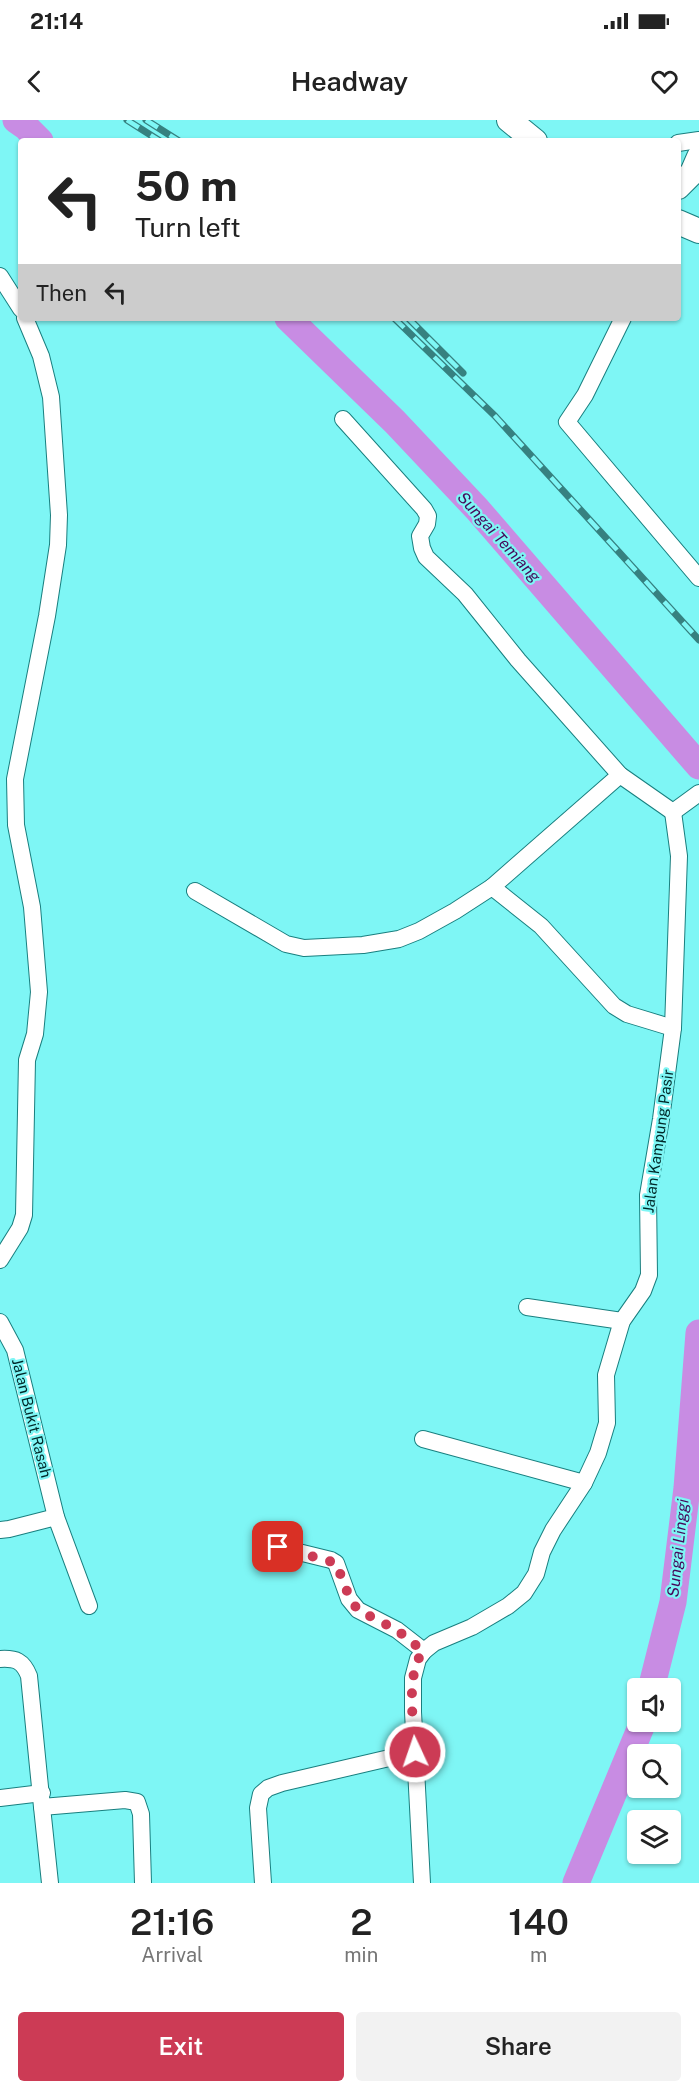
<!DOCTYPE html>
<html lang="en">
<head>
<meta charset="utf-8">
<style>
	:root { --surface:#fff; --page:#f2f2f2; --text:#222; --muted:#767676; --accent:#cc3b55 }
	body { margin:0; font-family:"Public Sans",sans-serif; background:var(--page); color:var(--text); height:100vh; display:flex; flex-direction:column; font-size:22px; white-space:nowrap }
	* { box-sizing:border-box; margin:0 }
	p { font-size:20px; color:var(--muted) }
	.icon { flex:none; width:33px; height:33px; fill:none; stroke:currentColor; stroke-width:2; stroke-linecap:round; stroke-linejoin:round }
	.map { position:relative; height:1763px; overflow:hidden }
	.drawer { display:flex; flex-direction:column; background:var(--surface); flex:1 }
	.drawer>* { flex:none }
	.banner { position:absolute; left:18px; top:18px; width:663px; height:183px; border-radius:6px; box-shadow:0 2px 4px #0004; background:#fff; color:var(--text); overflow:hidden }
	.tools { position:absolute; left:627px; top:1558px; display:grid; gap:12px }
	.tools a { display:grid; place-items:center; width:54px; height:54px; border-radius:6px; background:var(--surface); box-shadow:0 2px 4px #0004; font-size:30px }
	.pin { position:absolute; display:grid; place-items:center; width:51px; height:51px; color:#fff; margin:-26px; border-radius:12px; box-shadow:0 3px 9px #0006 }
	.me { position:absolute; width:66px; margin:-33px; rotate:357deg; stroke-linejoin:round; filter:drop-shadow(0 0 4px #0008) }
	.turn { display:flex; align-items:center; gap:21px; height:126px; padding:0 18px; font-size:27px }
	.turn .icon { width:78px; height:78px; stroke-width:2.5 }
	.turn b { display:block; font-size:42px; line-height:51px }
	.then { display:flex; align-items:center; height:57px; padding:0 18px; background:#0003; gap:12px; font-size:22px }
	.eta { display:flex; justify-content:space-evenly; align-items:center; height:102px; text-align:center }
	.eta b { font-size:36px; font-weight:600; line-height:42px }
	.action { display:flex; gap:12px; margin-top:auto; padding:12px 18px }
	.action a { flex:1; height:69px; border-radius:6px; background:var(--accent); color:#fff; font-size:24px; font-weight:600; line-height:69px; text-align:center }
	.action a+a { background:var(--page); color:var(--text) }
	.status { display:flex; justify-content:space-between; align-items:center; height:42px; padding:0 30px; background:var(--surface); direction:ltr }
	.status svg { height:16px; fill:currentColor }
	header { display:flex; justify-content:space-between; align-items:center; height:78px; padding:0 18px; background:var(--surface); font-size:27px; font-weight:600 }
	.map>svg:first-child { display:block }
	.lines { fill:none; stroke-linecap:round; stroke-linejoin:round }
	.river { stroke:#c88ce3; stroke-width:27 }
	.minor-casing { stroke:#197f7f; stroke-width:18 }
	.highway-casing { stroke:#197f7f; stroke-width:26 }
	.minor { stroke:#fff; stroke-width:16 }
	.highway { stroke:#fff; stroke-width:24 }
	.rail-casing { stroke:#368180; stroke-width:7 }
	.rail { stroke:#7ef6f5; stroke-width:4.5; stroke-dasharray:14; stroke-linecap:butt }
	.route { stroke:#cc3b55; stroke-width:10; stroke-dasharray:0 18 }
	.labels { text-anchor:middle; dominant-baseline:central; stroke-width:4.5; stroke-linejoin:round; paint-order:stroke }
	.street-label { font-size:15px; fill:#002828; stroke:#7ef6f5 }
	.water-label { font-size:16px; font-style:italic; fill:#460a5a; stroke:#7ef6f5 }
</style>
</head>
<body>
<div class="status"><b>21:14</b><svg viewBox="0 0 49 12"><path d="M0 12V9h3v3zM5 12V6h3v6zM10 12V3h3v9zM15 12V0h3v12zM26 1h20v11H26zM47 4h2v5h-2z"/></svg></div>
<header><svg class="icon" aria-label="back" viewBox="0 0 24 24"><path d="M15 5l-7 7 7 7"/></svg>Headway<svg class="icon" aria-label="heart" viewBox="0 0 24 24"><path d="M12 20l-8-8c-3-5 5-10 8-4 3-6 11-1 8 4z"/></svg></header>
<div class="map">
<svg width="699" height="1763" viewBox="0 0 699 1763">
	<rect width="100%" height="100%" fill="#7ef6f5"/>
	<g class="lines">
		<g class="river">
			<polyline points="16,0 26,7 40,21"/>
			<polyline points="288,198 395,302 477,389 699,646"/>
			<polyline points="651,1569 673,1482 687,1368 699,1213"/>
			<polyline points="576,1763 643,1602"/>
		</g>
		<g class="minor-casing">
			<g id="minor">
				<polyline points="678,23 699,20"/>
				<polyline points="0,156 21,189"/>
				<polyline points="623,198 585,275 567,302 699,458"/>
				<polyline points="343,299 424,389 428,396 427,404 420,416 422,428 426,437 465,474 518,540 620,655 673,692"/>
				<polyline points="673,692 699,673"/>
				<polyline points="492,767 620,655"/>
				<polyline points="195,771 286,824 304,828 363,825 399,819 419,811 455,791 492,767 541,806 614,886 627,894 673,908"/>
				<polyline points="0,1140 20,1108 24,1095 27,940 35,914 39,872 32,787 16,705 15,659 47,496 58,425 59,395 51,277 41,236 25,198"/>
				<polyline points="527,1187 622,1201"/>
				<polyline points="0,1202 15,1230 56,1397 89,1486"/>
				<polyline points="423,1319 584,1363"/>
				<polyline points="0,1410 9,1409 56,1397"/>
				<polyline points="278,1427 331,1440 336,1443 349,1479 358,1490 397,1510 424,1531"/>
				<path d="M0 1539C16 1538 23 1541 29 1556L42 1687 125 1680 137 1682 141 1694 143 1763"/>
				<polyline points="0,1678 42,1673"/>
				<polyline points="42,1687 50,1763"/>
				<polyline points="263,1763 258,1688 261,1674 268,1668 282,1663 415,1632"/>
				<polyline points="422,1763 413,1592 413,1558 418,1539 424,1531 434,1523 472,1507 508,1486 524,1473 536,1454 542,1432 553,1410 584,1363 598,1333 607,1303 606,1255 622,1201 643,1171 649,1155 648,1075 661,999 673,908 679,736 673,692"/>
			</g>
		</g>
		<g class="highway-casing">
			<g id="highway">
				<polyline points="509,0 535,21"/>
				<polyline points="678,67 692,53 699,37"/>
				<polyline points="678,102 699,111"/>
			</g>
		</g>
		<use href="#minor" class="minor"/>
		<use href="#highway" class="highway"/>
		<g class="rail-casing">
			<g id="rail">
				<polyline points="127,0 160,21"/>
				<polyline points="146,0 179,21"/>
				<polyline points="394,198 495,296 699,520"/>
				<polyline points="408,198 463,253"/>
			</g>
		</g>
		<use href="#rail" class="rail"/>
	</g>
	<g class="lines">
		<path class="route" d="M278 1427 336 1443 350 1479 358 1490 397 1510 423 1531C405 1556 414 1602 415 1632"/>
	</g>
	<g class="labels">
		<g class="street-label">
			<text transform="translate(658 1021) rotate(-82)">Jalan Kampung Pasir</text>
			<text transform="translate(32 1298) rotate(76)">Jalan Bukit Rasah</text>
		</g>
		<g class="water-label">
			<text transform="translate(499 417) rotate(48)">Sungai Temiang</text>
			<text transform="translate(678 1428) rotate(-84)">Sungai Linggi</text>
		</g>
	</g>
</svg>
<div class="tools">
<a><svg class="icon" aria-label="sound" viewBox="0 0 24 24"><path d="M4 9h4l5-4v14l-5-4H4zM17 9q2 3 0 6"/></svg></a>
<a><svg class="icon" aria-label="search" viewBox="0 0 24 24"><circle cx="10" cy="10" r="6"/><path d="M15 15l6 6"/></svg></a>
<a><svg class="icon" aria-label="layers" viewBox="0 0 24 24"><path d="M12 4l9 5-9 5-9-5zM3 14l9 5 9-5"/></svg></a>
</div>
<div class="pin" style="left:278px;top:1427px;background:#d93025"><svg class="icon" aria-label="arrive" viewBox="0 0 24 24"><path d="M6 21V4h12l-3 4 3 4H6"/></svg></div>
<svg class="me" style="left:415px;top:1632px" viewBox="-20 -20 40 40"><circle r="17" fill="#cc3b55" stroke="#fff" stroke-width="3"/><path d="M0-11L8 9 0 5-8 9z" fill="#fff"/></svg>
<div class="banner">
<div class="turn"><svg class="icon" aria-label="left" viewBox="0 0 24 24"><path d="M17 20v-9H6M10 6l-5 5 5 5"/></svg><div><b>50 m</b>Turn left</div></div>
<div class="then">Then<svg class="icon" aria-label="left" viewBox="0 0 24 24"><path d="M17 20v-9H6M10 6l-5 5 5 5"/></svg></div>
</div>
</div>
<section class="drawer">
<div class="eta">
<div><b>21:16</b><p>Arrival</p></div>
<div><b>2</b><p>min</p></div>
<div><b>140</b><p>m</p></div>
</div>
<div class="action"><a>Exit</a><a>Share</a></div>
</section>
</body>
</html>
